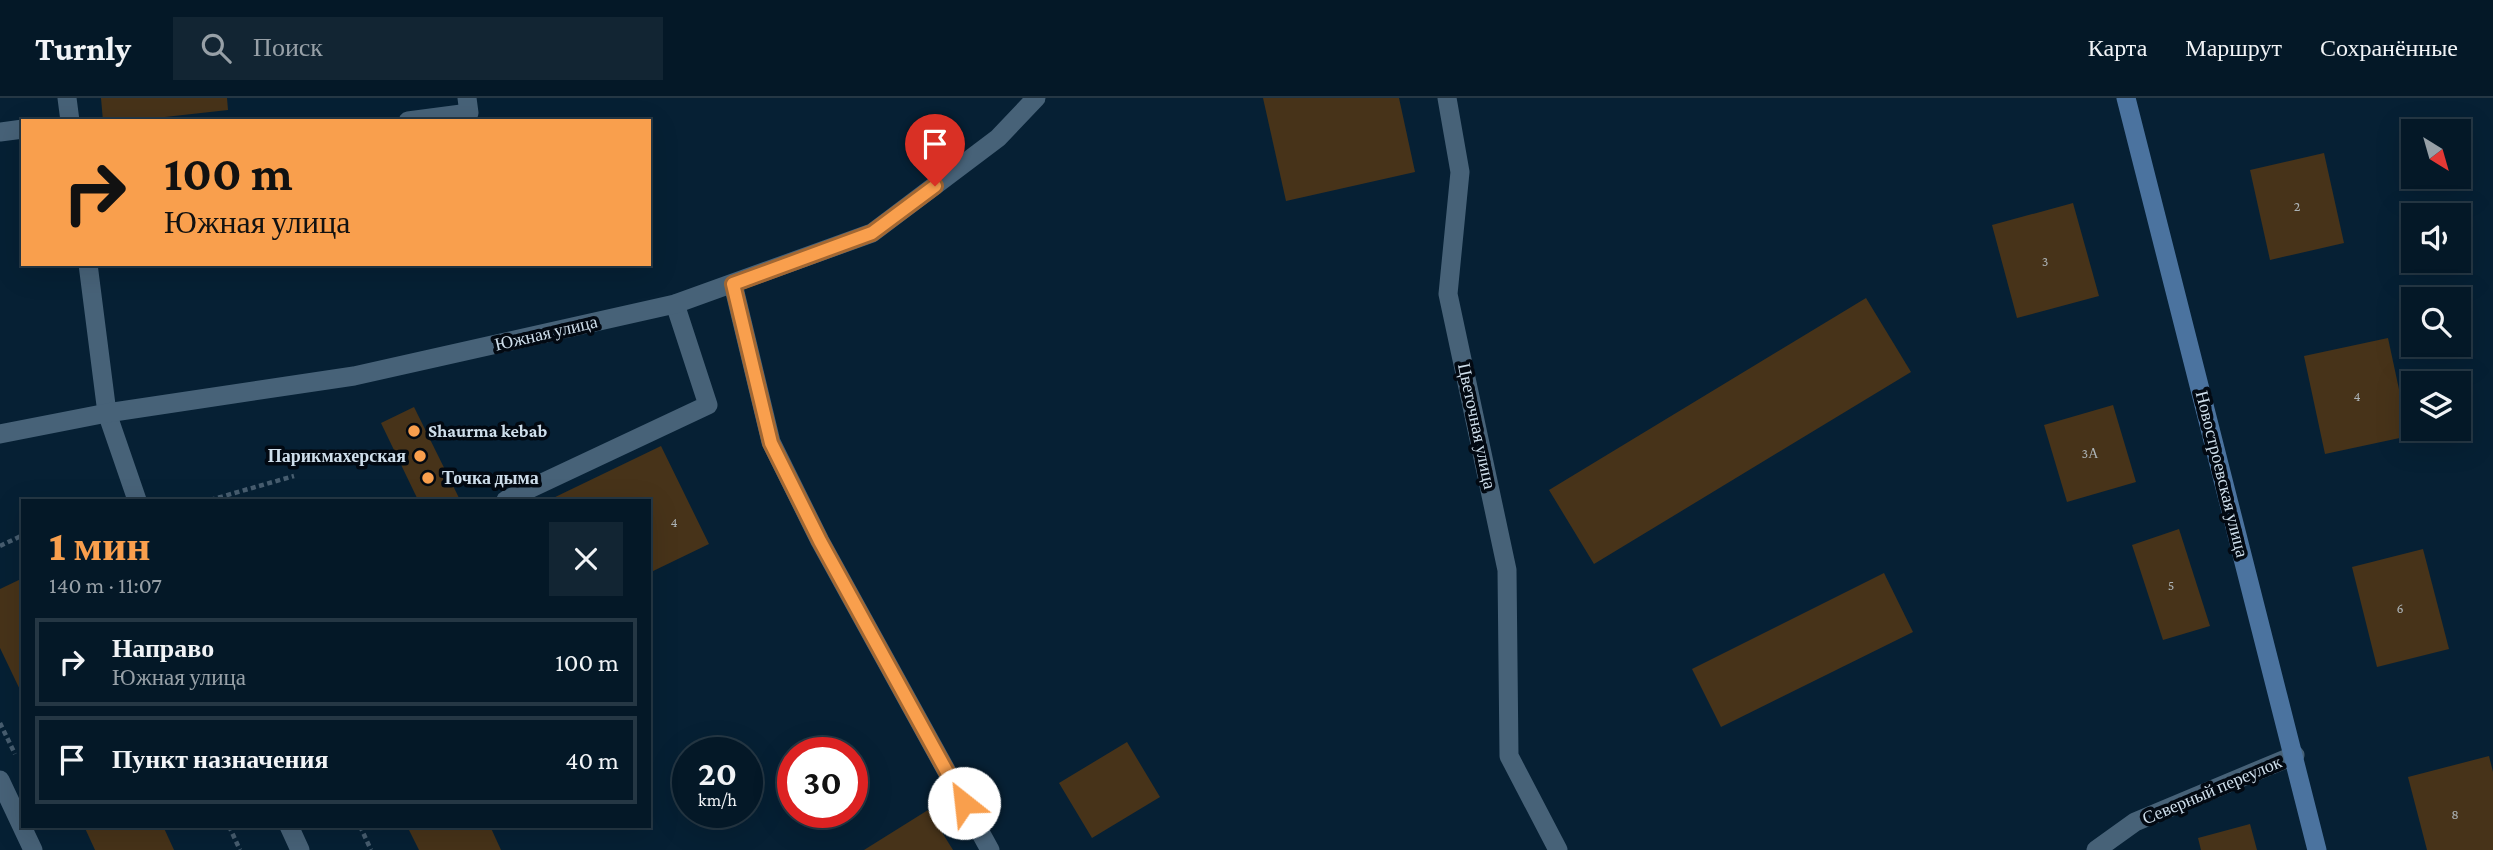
<!DOCTYPE html>
<html lang="ru">
<head>
<meta charset="utf-8">
<style>
	:root { --surface:#041827; --page:#122533; --text:#f1f3f6; --muted:#97a0a7; --line:#253744; --accent:#f99f4d }
	body { margin:0; font-family:"Crimson Pro",serif; background:var(--page); color:var(--text); height:100vh; display:flex; flex-direction:column; font-size:26px; white-space:nowrap }
	* { box-sizing:border-box; margin:0 }
	p { font-size:23px; color:var(--muted) }
	.icon { flex:none; width:38px; height:38px; fill:none; stroke:currentColor; stroke-width:2; stroke-linecap:round; stroke-linejoin:round }
	.map { position:relative; flex:1; overflow:hidden }
	.drawer { position:absolute; left:21px; top:401px; width:630px; height:329px; display:flex; flex-direction:column; background:var(--surface); border-radius:0px; box-shadow:0 7px 28px #0002,0 0 0 2px var(--line) }
	.drawer>* { flex:none }
	.hud { position:absolute; left:21px; top:21px; width:630px; height:147px; border-radius:0px; box-shadow:0 7px 28px #0002,0 0 0 2px var(--line); background:#f99f4d; color:#111; overflow:hidden }
	.needle { width:46px; rotate:143deg }
	.controls { position:absolute; left:2401px; top:21px; display:grid; gap:14px }
	.controls a { display:grid; place-items:center; width:70px; height:70px; border-radius:0px; background:var(--surface); box-shadow:0 7px 28px #0002,0 0 0 2px var(--line); font-size:35px }
	.speed { position:absolute; left:672px; top:639px; display:flex; gap:14px; font-size:35px; font-weight:700; text-align:center }
	.speed>* { display:grid; place-content:center; width:91px; height:91px; border-radius:50%; background:var(--surface); box-shadow:0 7px 28px #0002,0 0 0 2px var(--line); line-height:1 }
	.speed small { font-size:18px; font-weight:400 }
	.speed .limit { border:10px solid #d22; background:#fff; color:#111 }
	.pin { position:absolute; display:grid; place-items:center; width:60px; height:60px; color:#fff; margin:-72px -30px; border-radius:50% 50% 50% 0; rotate:-45deg; box-shadow:0 0 7px #0007 }
	.pin .icon { rotate:45deg }
	.me { position:absolute; width:77px; margin:-38px; rotate:331deg; stroke-linejoin:round; filter:drop-shadow(0 0 5px #0008) }
	.turn { display:flex; align-items:center; gap:24px; height:147px; padding:0 28px; font-size:32px }
	.turn .icon { width:91px; height:91px; stroke-width:2.5 }
	.turn b { display:block; font-size:49px; line-height:60px }
	.round { display:grid; place-items:center; flex:none; width:74px; height:74px; border-radius:0px; background:var(--page) }
	.overview { display:flex; align-items:center; justify-content:space-between; height:119px; padding:0 28px }
	h1 { font-size:42px; font-weight:800; line-height:52px; color:var(--accent) }
	ul { padding:0; list-style:none }
	li { display:flex; align-items:center; gap:21px; height:88px; margin:0 14px 10px; padding:0 14px; border:4px solid var(--line); border-radius:0px }
	li div { flex:1 }
	li b { display:block; font-size:26px }
	li em { font-style:normal }
	header { display:flex; align-items:center; gap:42px; box-sizing:border-box; height:98px; padding:0 35px; background:var(--surface); border-bottom:2px solid var(--line) }
	header strong { font-size:33px }
	nav { display:flex; gap:38px; margin-inline-start:auto; font-size:24px }
	.search { width:490px; height:63px; background:var(--page); display:flex; align-items:center; gap:18px; box-sizing:border-box; padding:0 24px; border-radius:0px; color:var(--muted); font-size:26px }
	.map>svg:first-child { display:block }
	.building { fill:#473319 }
	.lines { fill:none; stroke-linecap:round; stroke-linejoin:round }
	.path { stroke:#475d6f; stroke-width:4.5; stroke-dasharray:5 3.5; stroke-linecap:butt }
	.service { stroke:#476278; stroke-width:19 }
	.minor { stroke:#476278; stroke-width:19 }
	.secondary { stroke:#4b739f; stroke-width:19 }
	.route-casing { stroke:#a26732; stroke-width:18 }
	.route { stroke:#f99f4d; stroke-width:12 }
	.poi-dot { fill:#f99f4d; stroke:#020912; stroke-width:2.5 }
	.labels { text-anchor:middle; dominant-baseline:central; stroke-width:7; stroke-linejoin:round; paint-order:stroke }
	.number-label { font-size:14px; fill:#acb3b6 }
	.street-label { font-size:18px; fill:#cedeeb; stroke:#020912 }
	.poi-label { font-size:18px; font-weight:bold; fill:#cedeeb; stroke:#020912; text-anchor:start }
</style>
</head>
<body>
<header>
<strong>Turnly</strong>
<div class="search"><svg class="icon" aria-label="search" viewBox="0 0 24 24"><circle cx="10" cy="10" r="6"/><path d="M15 15l6 6"/></svg>Поиск</div>
<nav><a>Карта</a><a>Маршрут</a><a>Сохранённые</a></nav>
</header>
<div class="map">
<svg width="2493" height="752" viewBox="0 0 2493 752">
	<rect width="100%" height="100%" fill="#062034"/>
	<g class="building">
		<polygon points="101,0 227,0 228,12 129,23 103,23"/>
		<polygon points="1263,0 1399,0 1415,74 1286,103"/>
		<polygon points="2324,55 2344,145 2270,162 2250,72"/>
		<polygon points="2073,105 2099,198 2017,220 1992,127"/>
		<polygon points="1866,200 1911,274 1594,466 1549,392"/>
		<polygon points="2388,240 2409,338 2325,356 2304,258"/>
		<polygon points="2113,307 2136,384 2067,404 2044,327"/>
		<polygon points="414,309 460,402 418,402 381,325"/>
		<polygon points="661,348 709,446 649,475 649,402 549,402"/>
		<polygon points="2179,431 2210,528 2163,542 2132,447"/>
		<polygon points="2423,451 2449,551 2377,569 2352,469"/>
		<polygon points="1884,475 1913,534 1721,629 1692,571"/>
		<polygon points="23,480 23,598 0,550 0,491"/>
		<polygon points="1127,644 1160,699 1092,740 1059,685"/>
		<polygon points="2489,658 2493,674 2493,752 2427,752 2408,679"/>
		<polygon points="928,712 953,752 864,752"/>
		<polygon points="2250,726 2257,752 2201,752 2198,740"/>
		<polygon points="84,728 163,728 174,752 95,752"/>
		<polygon points="407,728 490,728 501,752 419,752"/>
	</g>
	<g class="lines">
		<g class="path">
			<polyline points="210,402 294,378"/>
			<polyline points="0,448 23,437"/>
			<polyline points="0,625 15,656"/>
			<polyline points="229,728 240,752"/>
			<polyline points="360,728 371,752"/>
		</g>
		<g class="service">
			<polyline points="67,0 70,23"/>
			<polyline points="408,23 469,15 467,0"/>
			<polyline points="0,34 23,31"/>
			<polyline points="88,166 107,315"/>
			<polyline points="506,402 708,307 675,206"/>
			<polyline points="0,682 33,752"/>
		</g>
		<g class="minor">
			<polyline points="1447,0 1460,74 1448,196 1507,472 1509,658 1558,752"/>
			<polyline points="733,186 771,344 820,443 990,752"/>
			<polyline points="107,315 137,402"/>
			<polyline points="0,336 107,315 354,278 675,206 872,135 998,40 1036,0"/>
			<polyline points="289,728 300,752"/>
			<polyline points="2096,752 2135,724 2295,657"/>
		</g>
		<polyline class="secondary" points="2126,0 2317,752"/>
	</g>
	<g class="lines">
		<g class="route-casing">
			<polyline id="route" points="935,88 872,135 733,186 771,345 820,443 964,705"/>
		</g>
		<use href="#route" class="route"/>
	</g>
	<g class="poi-dot">
		<circle cx="414" cy="333" r="7"/>
		<circle cx="420" cy="358" r="7"/>
		<circle cx="428" cy="380" r="7"/>
	</g>
	<g class="labels">
		<g class="number-label">
			<text x="2297" y="108">2</text>
			<text x="2045" y="163">3</text>
			<text x="2357" y="298">4</text>
			<text x="2090" y="355">3А</text>
			<text x="674" y="424">4</text>
			<text x="2171" y="487">5</text>
			<text x="2400" y="510">6</text>
			<text x="2455" y="716">8</text>
		</g>
		<g class="street-label">
			<text transform="translate(546 235) rotate(-13)">Южная улица</text>
			<text transform="translate(1477 328) rotate(78)">Цветочная улица</text>
			<text transform="translate(2222 376) rotate(76)">Новостроевская улица</text>
			<text transform="translate(2212 692) rotate(-23)">Северный переулок</text>
		</g>
		<g class="poi-label">
			<text x="428" y="333">Shaurma kebab</text>
			<text x="406" y="358" text-anchor="end">Парикмахерская</text>
			<text x="442" y="380">Точка дыма</text>
		</g>
	</g>
</svg>
<div class="controls">
<a><svg class="needle" viewBox="-14 -14 28 28"><path d="M0-13l5 13h-10z" fill="#e53935"/><path d="M0 13l5-13h-10z" fill="#97a0a7"/></svg></a>
<a><svg class="icon" aria-label="sound" viewBox="0 0 24 24"><path d="M4 9h4l5-4v14l-5-4H4zM17 9q2 3 0 6"/></svg></a>
<a><svg class="icon" aria-label="search" viewBox="0 0 24 24"><circle cx="10" cy="10" r="6"/><path d="M15 15l6 6"/></svg></a>
<a><svg class="icon" aria-label="layers" viewBox="0 0 24 24"><path d="M12 4l9 5-9 5-9-5zM3 14l9 5 9-5"/></svg></a>
</div>
<div class="speed"><div>20<small>km/h</small></div><div class="limit">30</div></div>
<div class="pin" style="left:935px;top:88px;background:#d93025"><svg class="icon" aria-label="arrive" viewBox="0 0 24 24"><path d="M6 21V4h12l-3 4 3 4H6"/></svg></div>
<svg class="me" style="left:964px;top:705px" viewBox="-20 -20 40 40"><circle r="19" fill="#fff"/><path d="M0-13L10 11 0 6-10 11z" fill="#f99f4d"/></svg>
<div class="hud">
<div class="turn"><svg class="icon" aria-label="right" viewBox="0 0 24 24"><path d="M7 20v-9h11M14 6l5 5-5 5"/></svg><div><b>100 m</b>Южная улица</div></div>
</div>
<section class="drawer">
<div class="overview"><div><h1>1 мин</h1><p>140 m · 11:07</p></div><a class="round"><svg class="icon" aria-label="close" viewBox="0 0 24 24"><path d="M6 6l12 12M18 6L6 18"/></svg></a></div>
<ul>
<li><svg class="icon" aria-label="right" viewBox="0 0 24 24"><path d="M7 20v-9h11M14 6l5 5-5 5"/></svg><div><b>Направо</b><p>Южная улица</p></div><em>100 m</em></li>
<li><svg class="icon" aria-label="arrive" viewBox="0 0 24 24"><path d="M6 21V4h12l-3 4 3 4H6"/></svg><div><b>Пункт назначения</b></div><em>40 m</em></li>
</ul>
</section>
</div>
</body>
</html>
